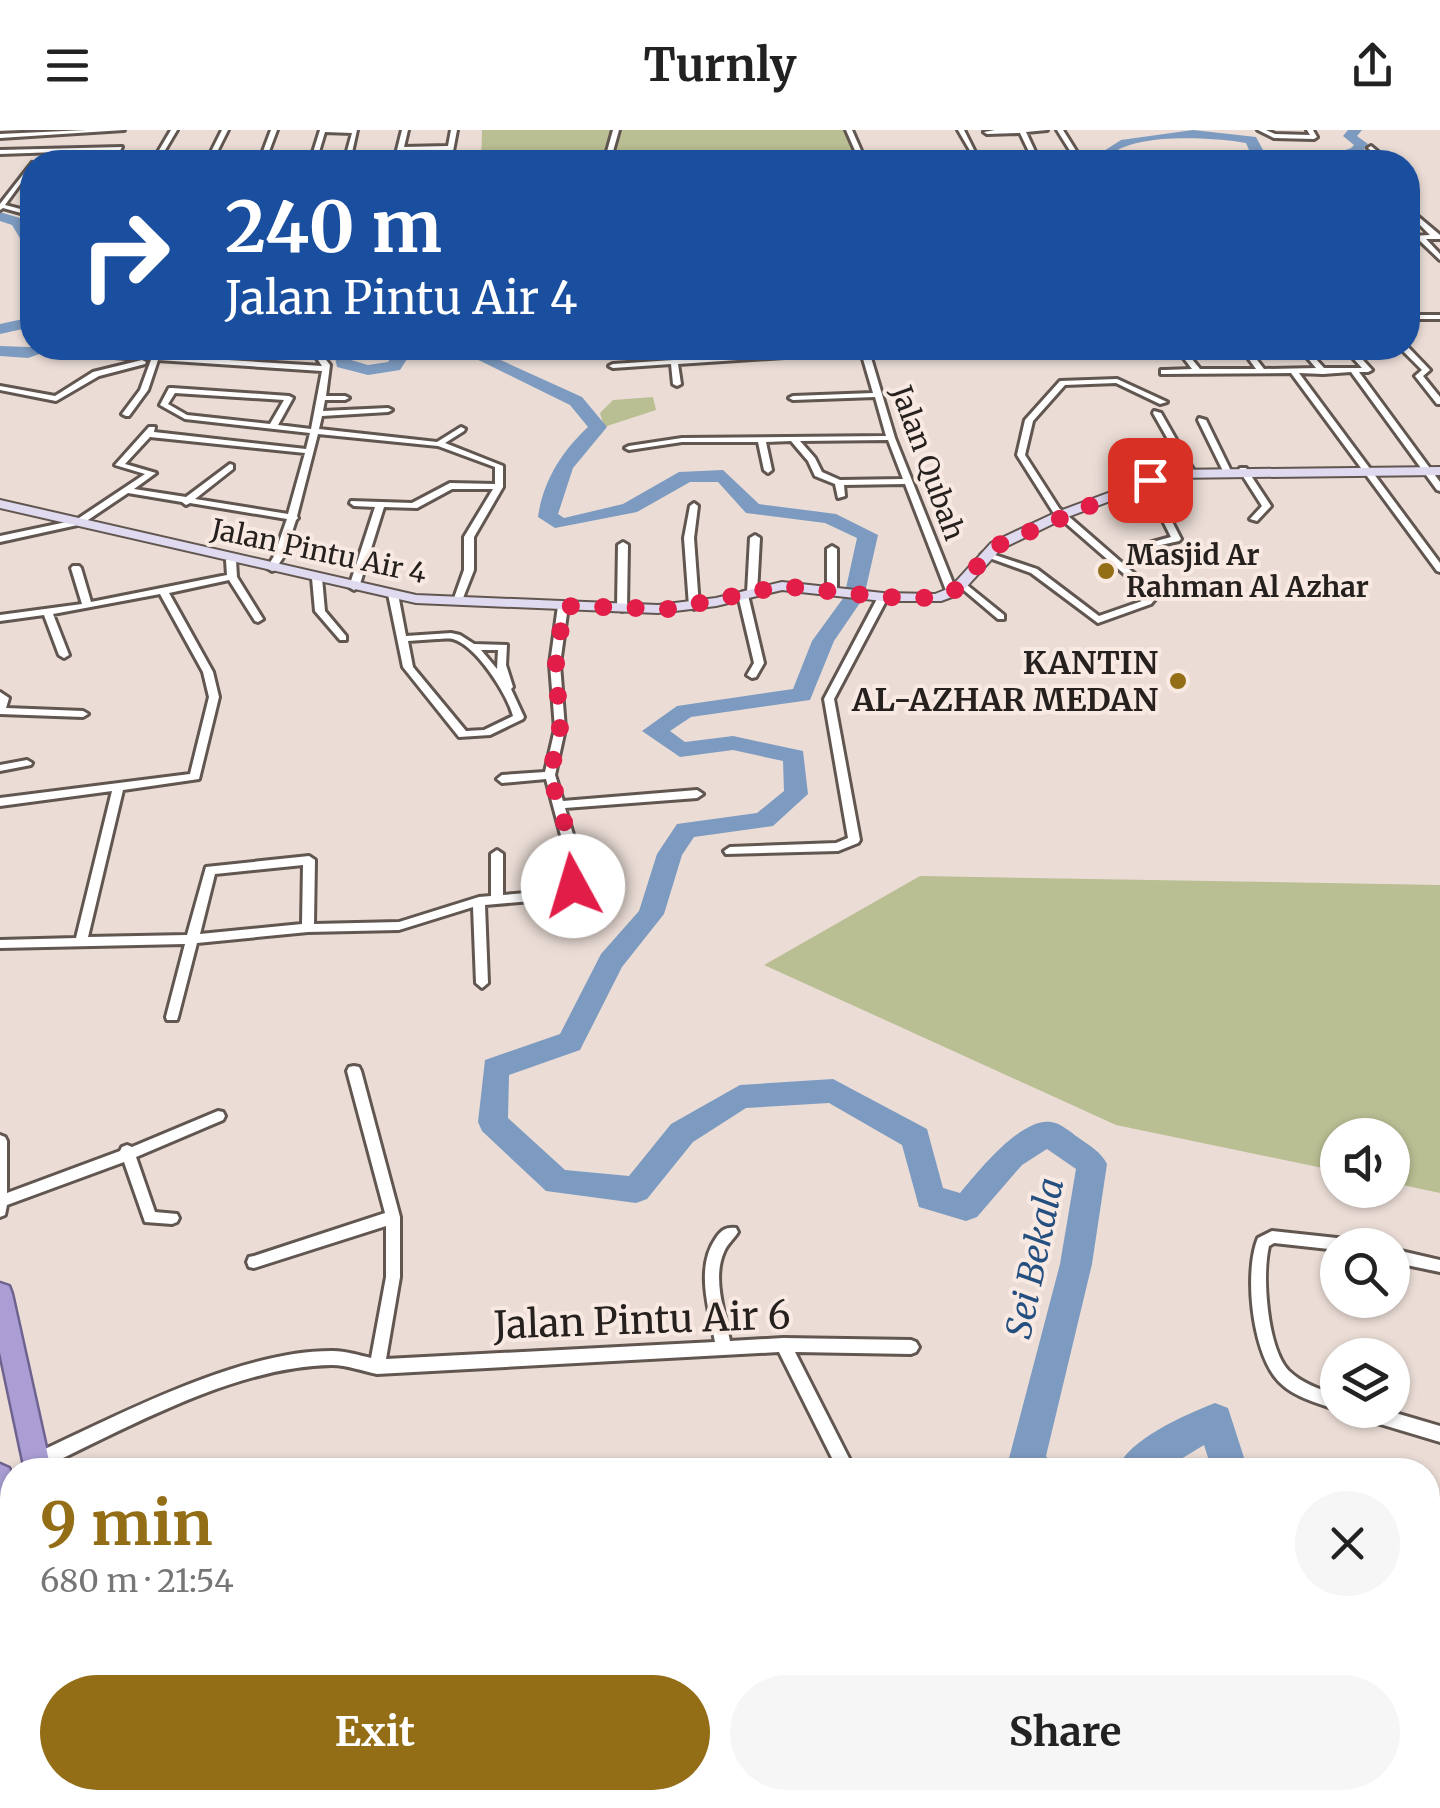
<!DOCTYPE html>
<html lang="en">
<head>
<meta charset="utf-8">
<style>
	:root { --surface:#fff; --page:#f6f6f6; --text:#222; --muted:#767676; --accent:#936e16 }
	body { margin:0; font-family:Merriweather,serif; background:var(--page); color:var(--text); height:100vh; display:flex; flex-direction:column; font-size:38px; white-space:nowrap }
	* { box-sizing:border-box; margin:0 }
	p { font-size:32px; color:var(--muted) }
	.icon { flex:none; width:55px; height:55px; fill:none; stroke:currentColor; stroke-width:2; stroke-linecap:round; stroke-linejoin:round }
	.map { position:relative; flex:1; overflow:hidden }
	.details { position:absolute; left:0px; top:1328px; width:1440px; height:352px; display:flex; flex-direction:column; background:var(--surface); border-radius:40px 40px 0 0; box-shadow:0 2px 8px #0004 }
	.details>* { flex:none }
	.banner { position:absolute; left:20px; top:20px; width:1400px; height:210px; border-radius:40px; box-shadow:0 2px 8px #0004; background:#1a4fa0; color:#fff; overflow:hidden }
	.buttons { position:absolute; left:1320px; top:988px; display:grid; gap:20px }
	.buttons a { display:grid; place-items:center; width:90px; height:90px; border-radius:50%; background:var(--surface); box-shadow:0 2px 8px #0004; font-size:50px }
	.pin { position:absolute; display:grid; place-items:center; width:85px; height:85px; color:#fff; margin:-42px; border-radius:20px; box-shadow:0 5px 15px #0006 }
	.me { position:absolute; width:110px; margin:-55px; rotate:354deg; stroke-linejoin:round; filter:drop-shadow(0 0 8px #0008) }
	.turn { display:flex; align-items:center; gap:35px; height:210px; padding:0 40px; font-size:45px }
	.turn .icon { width:130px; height:130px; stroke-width:2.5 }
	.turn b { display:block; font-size:70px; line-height:85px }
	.round { display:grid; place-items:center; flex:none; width:105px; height:105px; border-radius:52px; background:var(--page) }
	.overview { display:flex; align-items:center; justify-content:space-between; height:170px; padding:0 40px }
	h1 { font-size:60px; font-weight:700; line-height:75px; color:var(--accent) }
	.cta { display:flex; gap:20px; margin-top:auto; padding:20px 40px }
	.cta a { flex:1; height:115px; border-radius:60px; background:var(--accent); color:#fff; font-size:40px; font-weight:700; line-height:115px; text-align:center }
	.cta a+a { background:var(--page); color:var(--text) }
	header { display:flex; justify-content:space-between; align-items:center; height:130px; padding:0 40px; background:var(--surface); font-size:45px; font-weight:700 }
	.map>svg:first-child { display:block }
	.green { fill:#babe93 }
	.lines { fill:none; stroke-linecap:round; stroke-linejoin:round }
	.river { fill:#7d9bc0; fill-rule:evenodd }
	.minor-casing { stroke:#615650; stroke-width:6 }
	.secondary-casing { stroke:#615650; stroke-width:4 }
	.trunk-casing { stroke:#6e628e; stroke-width:5 }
	.minor { fill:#fff; fill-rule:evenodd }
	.secondary { fill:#dfdaef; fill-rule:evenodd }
	.trunk { fill:#aa9ed4; fill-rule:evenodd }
	.route { stroke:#e11d48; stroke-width:18; stroke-dasharray:0 32.4 }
	.poi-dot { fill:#936e16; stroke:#f8eae3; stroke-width:4 }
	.labels { text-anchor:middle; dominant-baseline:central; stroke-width:8; stroke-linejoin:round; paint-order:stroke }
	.far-street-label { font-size:28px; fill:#26211e; stroke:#f8eae3 }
	.far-poi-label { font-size:28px; font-weight:bold; fill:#26211e; stroke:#f8eae3; text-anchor:start }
	.poi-label { font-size:32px; font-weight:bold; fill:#26211e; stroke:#f8eae3; text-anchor:end }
	.water-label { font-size:35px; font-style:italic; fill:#244f7f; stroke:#f8eae3 }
	.near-street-label { font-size:38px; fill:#26211e; stroke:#f8eae3 }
</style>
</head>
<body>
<header><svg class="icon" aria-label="menu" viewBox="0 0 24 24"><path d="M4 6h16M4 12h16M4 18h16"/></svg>Turnly<svg class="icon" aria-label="share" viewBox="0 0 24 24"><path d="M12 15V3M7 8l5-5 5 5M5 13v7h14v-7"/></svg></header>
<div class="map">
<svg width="1440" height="1678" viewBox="0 0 1440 1678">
	<rect width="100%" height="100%" fill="#ebddd6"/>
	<g class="green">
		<polygon points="482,0 849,0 861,32 481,32"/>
		<polygon points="653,267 656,280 604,297 600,283 613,270"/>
		<polygon points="920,746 1440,755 1440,1063 1393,1053 1392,1005 1338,1005 1337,1041 1116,995 764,835"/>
		<polygon points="8,1478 12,1500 12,1668 48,1668 50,1678 0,1678 0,1482"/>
	</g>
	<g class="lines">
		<g class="river">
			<path d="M1193 0 1256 7 1263 20 1257 28 1264 32H1243L1249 20 1246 13C1217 7 1117 1 1107 32L1090 30 1121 10Z"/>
			<polygon points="1348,0 1362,0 1357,6 1368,14 1361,24 1314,32 1351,18 1354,15 1343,6"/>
			<polygon points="0,82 23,89 32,105 32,121 27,120 12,95 0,91"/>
			<polygon points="32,187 32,197 0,204 0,194"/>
			<polygon points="0,216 56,218 28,228 0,226"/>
			<polygon points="333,218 349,218 351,230 368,235 388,232 398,218 414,218 400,240 368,245 337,237"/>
			<path d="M454 218H474L582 267 607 297 573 338 558 384 564 388 623 374 679 342 723 340 759 374 836 384 878 405 864 467 834 511 810 570 691 587 670 601 685 612 733 606 803 621 808 664 773 696 694 707 682 725 664 784 622 837 580 920 509 945 508 988 565 1040 629 1046 671 994 740 955 833 949 927 999 943 1058 960 1063C978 1042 1021 987 1051 992 1061 993 1070 1002 1079 1008 1090 1016 1101 1022 1107 1034L1092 1134 1046 1326 1054 1340H1009L1007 1336 1060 1134 1076 1039 1047 1019 1022 1035 977 1087 966 1091 919 1077 902 1015 829 973 746 978 693 1012 647 1069 636 1073 546 1061 482 1001 478 992 485 930 560 904 601 824 639 781 657 724 677 694 757 683 784 661 783 631 733 620 680 627 642 601 677 576 793 559 812 511 844 467 857 408 825 393 746 383 718 352H690L637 382 555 398 538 387C543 351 562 321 588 297L570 275Z"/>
			<path d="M1215 1273 1228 1278 1248 1340H1212L1204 1315 1163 1340H1116C1130 1308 1183 1286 1215 1273Z"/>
			<polygon points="1440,1422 1440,1466 1428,1471 1428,1427"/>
		</g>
		<g class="minor-casing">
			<g id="minor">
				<polygon points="86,0 124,0 0,8 0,4"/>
				<polygon points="171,0 177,0 158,32 152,32"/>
				<polygon points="222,0 228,0 212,32 206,32"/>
				<polygon points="271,0 277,0 265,32 259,32"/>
				<polygon points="320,0 357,0 350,32 344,32 352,3 325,2 316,32 310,32"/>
				<polygon points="402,0 408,0 404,17 448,16 451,0 457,0 451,32 445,32 447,20 403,21 400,32 394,32"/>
				<polygon points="613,0 619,0 610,32 604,32"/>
				<polygon points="846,0 852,0 866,32 860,32"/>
				<polygon points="958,0 964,0 976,24 972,24"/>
				<polygon points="1047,0 1026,2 1039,30 1036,32 1001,32 1003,29 1032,28 1020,3 987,4 984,2 995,0"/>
				<polygon points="1057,0 1063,0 1083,32 1077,32"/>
				<polygon points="1258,0 1266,0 1275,4 1310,5 1307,0 1313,0 1317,7 1314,9 1274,8"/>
				<polygon points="1371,16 1383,26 1383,28 1357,32 1377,26 1368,18"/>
				<polygon points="122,17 114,32 108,32 116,20 0,24 0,20"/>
				<polygon points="32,33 32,38 5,75 32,82 32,86 3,78 0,80 0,74"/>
				<polygon points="1408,78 1440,105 1440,109 1426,109 1440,124 1440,130 1419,110 1408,110 1408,106 1430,105 1408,83"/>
				<rect x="1408" y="185" width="32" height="4"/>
				<polygon points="1408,217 1430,240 1423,246 1440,267 1440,274 1437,274 1415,246 1422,240 1400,218"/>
				<path d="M310 218H317L330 235 326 266H345L349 268 345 270H325L323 281 388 278 392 280 388 282 322 286 319 299 437 312 461 297 465 299 464 301 445 313 503 336V357L474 407V440L461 473H455L453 471 464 440V407L493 359H452L417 378 384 377 359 457 354 460 349 457 375 377 354 376 350 373 351 371 412 373 450 353 495 354V337L438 316 318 304 297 386 298 388 296 390 284 426 275 440 272 441 267 438 274 426 287 389 190 373 186 375 182 372 128 363 82 394 0 412V406L76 390 145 344 115 335 149 297H155L154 302 306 319 310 303 185 289 160 275 169 258H172L289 266 293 268 278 295 311 299 322 241 158 230 148 260 129 286H126L122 284 140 260 151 230 102 226 98 224 99 222 322 236ZM175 263 284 270 270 294 187 285 168 274ZM150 307 305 323 288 384 195 369 233 339V335L230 334 186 367 134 359 156 343 125 334Z"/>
				<path d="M854 218H884L869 221 895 308 957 463 955 465H949L947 463 905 354 844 355 845 366 838 368 835 354 815 346 808 331 791 311 766 312 772 340 768 343 764 340 758 312H682L629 320 625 318 629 316 682 308 886 306 875 267 793 270 789 268 793 266 873 263 861 222 678 234 681 254 677 256 673 254 671 234 613 238 609 236 613 234ZM888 310 903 349 840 350 822 342 815 328 800 311Z"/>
				<polygon points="1176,218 1183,218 1200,239 1256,239 1241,218 1248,218 1264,239 1316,238 1299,218 1306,218 1324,238 1362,238 1344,218 1352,218 1372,240 1368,242 1359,242 1440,352 1440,361 1437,360 1351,242 1323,244 1299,243 1440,433 1440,442 1437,441 1291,243 1161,244 1161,240 1164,240 1192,239"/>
				<polygon points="142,230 146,232 145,234 99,246 56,271 0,260 0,256 55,266 93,242"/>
				<polygon points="1117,249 1167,272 1160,274 1116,253 1065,255 1033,291 1025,325 1059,378 1144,452 1156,468 1151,474 1098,493 1031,443 981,425 983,423 989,423 1037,439 1099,486 1145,470 1146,468 1138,456 1053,382 1017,325 1025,290 1060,251"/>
				<polygon points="1154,281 1161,283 1194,341 1193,343 1186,341 1153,283"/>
				<polygon points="1199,288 1206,290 1231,341 1230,343 1223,341 1198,290"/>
				<polygon points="1240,338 1246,338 1271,376 1257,391 1250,389 1262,376 1239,340"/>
				<polygon points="1147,348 1150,349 1181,409 1179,411 1147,418 1142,415 1171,407 1143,351"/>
				<polygon points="694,373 698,376 694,408 699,476 694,479 689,476 684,408 690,376"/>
				<polygon points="755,405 760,408 757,463 752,466 747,463 750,408"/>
				<polygon points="623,412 628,415 627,478 622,481 617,478 618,415"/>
				<polygon points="832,416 837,419 837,459 832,462 827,459 827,419"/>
				<path d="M231 427 236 430 237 447 263 489 258 492 255 491 229 450 169 463 213 542 219 567 199 649 123 660 88 807 187 805 206 737 309 726 315 730 314 794 399 792 479 767 491 766V724L497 720 503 724V765L563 760 568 747 563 713 546 649 502 653 497 649 502 645 545 642 555 599 550 534 558 476 563 473 568 476 560 534 565 599 555 645 563 671 697 660 703 664 697 668 565 678C572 704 592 748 567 768L485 775 488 853 482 858 476 853 473 777 399 800 308 802 197 813 178 887 177 890H167L166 887 185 814 0 818V810L76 808 112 661 0 676V668L190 644 209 567 203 542 160 464 53 484 69 525 64 528 59 525 44 485 0 491V485L82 474 71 438 73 436H79L81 438 91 472 227 445 226 430ZM303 735 302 794 200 804 215 744Z"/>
				<polygon points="317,445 322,448 325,481 346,506 346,510 340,510 315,481 312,448"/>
				<polygon points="962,451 1004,485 1004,489 998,489 959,456 957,454"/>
				<path d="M393 461 398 464 406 506 451 503 460 505 474 514 507 515 506 535 513 557 511 559 524 587 523 589 490 605 459 607 403 537 388 464ZM437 509C441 509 449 508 453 509 477 516 507 564 513 586L484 600 466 601 413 537 408 511ZM481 520H498L497 539Z"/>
				<polygon points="743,462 748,465 764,533 756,547 752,548 747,545 754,533 738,465"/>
				<polygon points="883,464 888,467 834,569 860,710 858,713 838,721 726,724 724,721 730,717 836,713 848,708 824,569 878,467"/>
				<polygon points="0,562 9,568 6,578 83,581 88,584 83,587 0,584"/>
				<polygon points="27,630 32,633 31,635 0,641 0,635"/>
				<path d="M354 936 359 937 361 941 400 1087V1147L386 1229 715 1212C709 1179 695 1138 716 1108 722 1099 727 1097 736 1098L738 1102C734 1109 727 1114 724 1122 712 1148 725 1184 730 1211L783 1208 911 1210 916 1212 919 1217 916 1222 911 1224 795 1222 855 1340H838L779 1222 377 1244C362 1241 347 1235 332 1235 236 1236 127 1298 42 1338L36 1340 30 1338 28 1332 30 1326C115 1287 239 1220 333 1221 346 1221 358 1225 371 1228L386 1147V1096L254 1138 249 1137 247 1132 249 1127 254 1126 385 1083 347 941 349 937Z"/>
				<polygon points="218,981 223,982 225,986 223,990 136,1027 155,1082 177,1084 179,1088 177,1092 172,1094 145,1092 124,1032 7,1075 5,1085 0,1087 0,1005 5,1007 7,1011 7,1063 120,1021 122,1017 127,1015 132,1017"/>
				<path d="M1272 1101 1346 1109 1351 1111 1353 1115H1338V1120L1274 1113 1269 1116C1262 1146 1267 1216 1288 1240 1301 1253 1320 1260 1338 1265V1280C1317 1273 1289 1266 1275 1247 1252 1217 1244 1142 1258 1108Z"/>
				<polygon points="1392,1119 1440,1130 1440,1142 1392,1132"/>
				<polygon points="1352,1280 1385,1280 1440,1296 1440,1312 1360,1288 1354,1285"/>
				<polygon points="490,1668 509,1668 513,1678 493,1678"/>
				<polygon points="891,1668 912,1668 917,1678 896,1678"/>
				<polygon points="1113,1668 1133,1668 1138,1678 1118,1678"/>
				<polygon points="1367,1668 1388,1668 1394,1678 1372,1678"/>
			</g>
		</g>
		<g class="secondary-casing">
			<polygon id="secondary" points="1440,337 1440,345 1171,348 1065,388 1001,419 960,464 941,471 883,471 782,460 716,476 658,483 416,473 0,378 0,370 416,465 658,475 716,468 782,452 883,463 935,464 950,458 991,413 1057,382 1170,340"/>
		</g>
		<g class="trunk-casing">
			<g id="trunk">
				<polygon points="0,1153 9,1156 12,1164 51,1340 25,1340 0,1222"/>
				<polygon points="0,1334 9,1338 12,1345 12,1423 2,1419 0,1413"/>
				<polygon points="47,1668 77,1668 79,1678 49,1678"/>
				<polygon points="98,1668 128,1668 130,1678 100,1678"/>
			</g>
		</g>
		<use href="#minor" class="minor"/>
		<use href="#secondary" class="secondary"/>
		<use href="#trunk" class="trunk"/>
	</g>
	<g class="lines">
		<polyline class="route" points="573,756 570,712 550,645 560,599 556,534 564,476 671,479 782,456 883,467 936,468 955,460 996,416 1150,350"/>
	</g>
	<g class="poi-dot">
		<circle cx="1106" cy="441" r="10"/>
		<circle cx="1178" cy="551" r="10"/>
	</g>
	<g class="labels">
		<g class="far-street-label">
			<text transform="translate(928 333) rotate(70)">Jalan Qubah</text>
			<text transform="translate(319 421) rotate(12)">Jalan Pintu Air 4</text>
		</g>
		<g class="far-poi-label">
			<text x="1126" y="425">Masjid Ar<tspan x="1126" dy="32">Rahman Al Azhar</tspan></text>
		</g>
		<g class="poi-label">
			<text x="1158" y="533">KANTIN<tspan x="1158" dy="37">AL-AZHAR MEDAN</tspan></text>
		</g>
		<g class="water-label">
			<text transform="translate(1035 1128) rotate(-78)">Sei Bekala</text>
		</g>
		<g class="near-street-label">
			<text transform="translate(642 1190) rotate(-2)">Jalan Pintu Air 6</text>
		</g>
	</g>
</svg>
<div class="buttons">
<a><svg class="icon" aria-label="sound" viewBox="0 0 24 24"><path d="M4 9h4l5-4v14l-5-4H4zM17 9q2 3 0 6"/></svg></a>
<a><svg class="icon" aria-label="search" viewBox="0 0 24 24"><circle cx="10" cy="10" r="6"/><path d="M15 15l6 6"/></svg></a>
<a><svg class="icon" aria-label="layers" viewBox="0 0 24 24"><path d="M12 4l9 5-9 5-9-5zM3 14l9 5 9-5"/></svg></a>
</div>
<div class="pin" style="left:1150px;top:350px;background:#d93025"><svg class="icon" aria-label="arrive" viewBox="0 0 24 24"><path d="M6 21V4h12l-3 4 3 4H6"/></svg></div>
<svg class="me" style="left:573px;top:756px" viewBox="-20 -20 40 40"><circle r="19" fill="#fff"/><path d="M0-13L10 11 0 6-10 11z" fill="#e11d48"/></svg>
<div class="banner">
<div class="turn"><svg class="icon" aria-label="right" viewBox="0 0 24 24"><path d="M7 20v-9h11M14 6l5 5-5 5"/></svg><div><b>240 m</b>Jalan Pintu Air 4</div></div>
</div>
<section class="details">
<div class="overview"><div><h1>9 min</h1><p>680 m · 21:54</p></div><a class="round"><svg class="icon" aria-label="close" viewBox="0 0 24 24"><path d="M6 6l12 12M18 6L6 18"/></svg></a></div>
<div class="cta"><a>Exit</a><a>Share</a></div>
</section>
</div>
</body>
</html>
